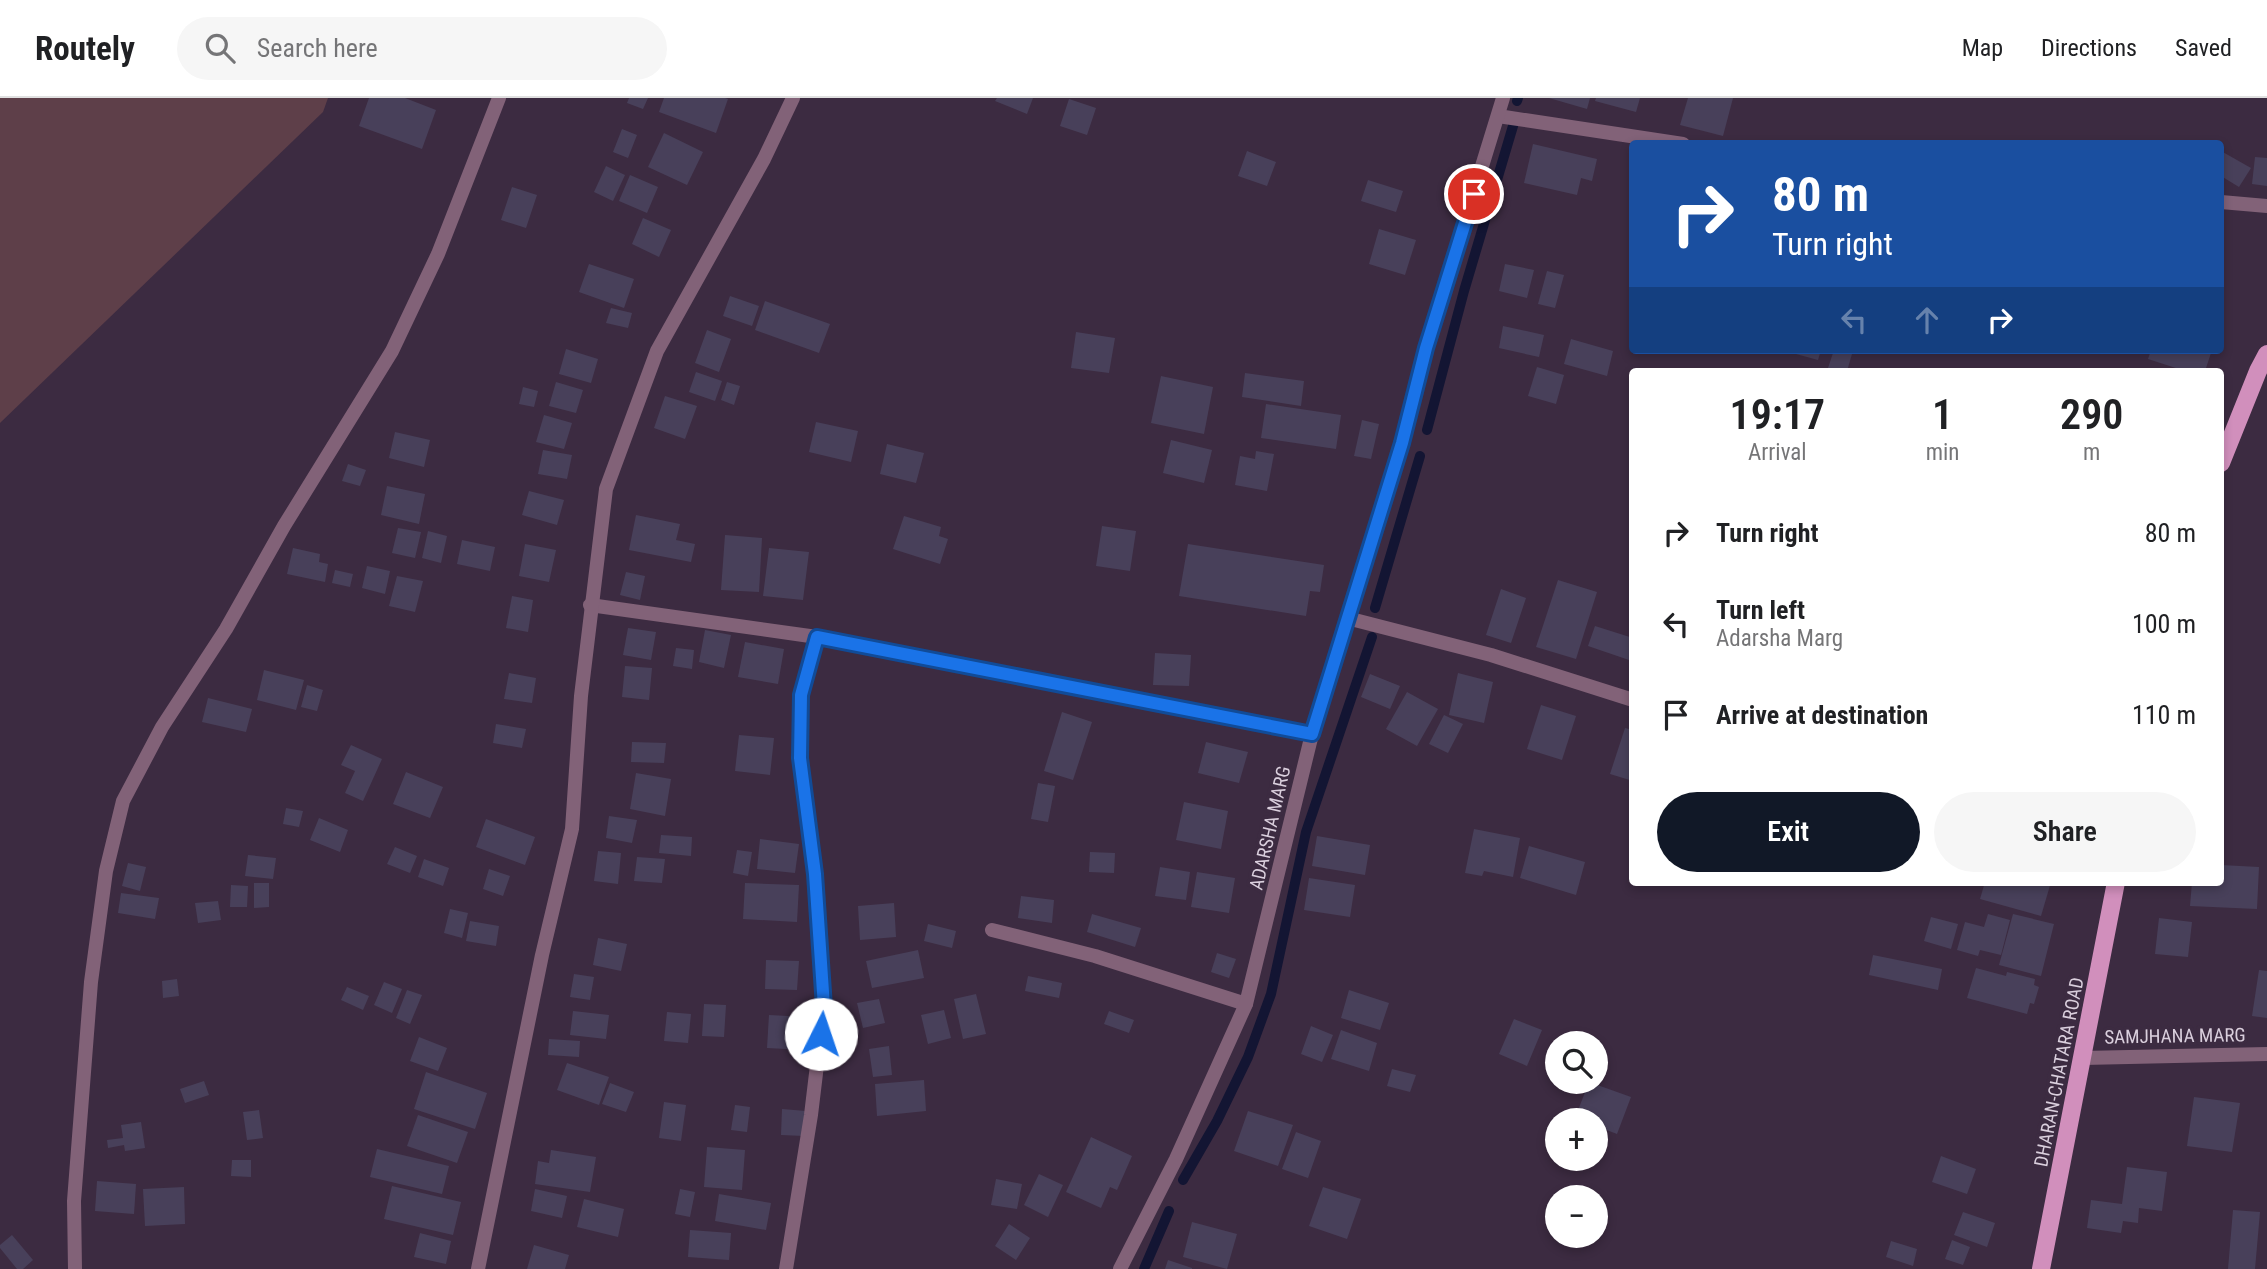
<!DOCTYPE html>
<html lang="en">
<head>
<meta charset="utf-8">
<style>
	:root { --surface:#fff; --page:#f6f6f6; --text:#202124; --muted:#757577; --line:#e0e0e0; --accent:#111827 }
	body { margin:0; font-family:"Roboto Condensed",sans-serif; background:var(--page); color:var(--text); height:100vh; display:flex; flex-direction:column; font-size:26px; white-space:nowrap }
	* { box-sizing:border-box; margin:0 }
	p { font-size:23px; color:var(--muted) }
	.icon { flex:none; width:38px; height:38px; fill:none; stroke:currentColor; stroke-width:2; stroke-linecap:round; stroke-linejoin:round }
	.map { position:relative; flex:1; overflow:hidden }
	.details { position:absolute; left:1629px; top:270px; width:595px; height:518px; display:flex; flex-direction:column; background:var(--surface); border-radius:7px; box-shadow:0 4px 10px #0003 }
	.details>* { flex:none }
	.hud { position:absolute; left:1629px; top:42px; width:595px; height:214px; border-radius:7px; box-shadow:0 4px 10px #0003; background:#1a4fa0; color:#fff; overflow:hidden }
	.controls { position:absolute; left:1545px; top:933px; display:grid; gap:14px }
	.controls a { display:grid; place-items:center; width:63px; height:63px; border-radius:50%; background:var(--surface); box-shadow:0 4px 10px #0003; font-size:35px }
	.pin { position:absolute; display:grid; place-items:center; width:60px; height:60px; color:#fff; margin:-30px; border:4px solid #fff; border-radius:50%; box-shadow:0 2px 7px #0007 }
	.me { position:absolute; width:77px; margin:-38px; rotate:4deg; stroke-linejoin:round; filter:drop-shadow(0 0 5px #0008) }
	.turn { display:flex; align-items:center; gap:24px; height:147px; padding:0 28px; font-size:32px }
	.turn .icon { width:91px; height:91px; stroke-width:2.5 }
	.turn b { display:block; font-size:49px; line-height:60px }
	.lanes { display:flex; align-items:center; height:66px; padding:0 28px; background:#0003; justify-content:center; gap:35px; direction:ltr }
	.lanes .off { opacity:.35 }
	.eta { display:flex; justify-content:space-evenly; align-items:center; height:119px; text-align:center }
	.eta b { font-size:42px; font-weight:600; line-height:49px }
	.action { display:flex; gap:14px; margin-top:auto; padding:14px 28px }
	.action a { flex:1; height:80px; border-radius:42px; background:var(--accent); color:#fff; font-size:28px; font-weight:600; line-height:80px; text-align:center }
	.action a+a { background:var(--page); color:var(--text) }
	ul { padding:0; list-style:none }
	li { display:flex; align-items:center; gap:21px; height:91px; padding:0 28px }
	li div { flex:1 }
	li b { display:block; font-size:26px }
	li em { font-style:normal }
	header { display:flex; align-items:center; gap:42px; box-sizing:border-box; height:98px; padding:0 35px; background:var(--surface); border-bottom:2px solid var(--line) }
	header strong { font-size:33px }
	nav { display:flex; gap:38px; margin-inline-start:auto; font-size:24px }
	.search { width:490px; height:63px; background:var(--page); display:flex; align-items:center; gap:18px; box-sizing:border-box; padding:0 24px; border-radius:38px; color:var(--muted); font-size:26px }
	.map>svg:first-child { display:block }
	.green { fill:#5e3f49 }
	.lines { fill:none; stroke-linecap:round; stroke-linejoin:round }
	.stream { stroke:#131533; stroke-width:10 }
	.building { fill:#48405a }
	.street { stroke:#826278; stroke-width:14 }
	.primary { stroke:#d18fbc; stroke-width:18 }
	.route-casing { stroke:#114b97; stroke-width:18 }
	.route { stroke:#1a73e8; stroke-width:12 }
	.labels { text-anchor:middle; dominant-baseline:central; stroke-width:7; stroke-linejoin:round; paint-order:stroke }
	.street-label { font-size:19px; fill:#dacfdd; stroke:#3c2b41 }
</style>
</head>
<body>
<header>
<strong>Routely</strong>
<div class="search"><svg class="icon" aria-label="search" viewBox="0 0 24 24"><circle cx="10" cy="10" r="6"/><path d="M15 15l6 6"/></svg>Search here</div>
<nav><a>Map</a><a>Directions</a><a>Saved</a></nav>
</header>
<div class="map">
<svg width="2267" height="1171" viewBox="0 0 2267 1171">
	<rect width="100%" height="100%" fill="#3c2b41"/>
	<polygon class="green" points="0,0 328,0 323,14 0,325"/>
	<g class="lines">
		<g class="stream">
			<polyline points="1517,3 1518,0"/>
			<polyline points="1427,332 1464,193 1513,28"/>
			<polyline points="1375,510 1420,358"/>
			<polyline points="1183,1082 1217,1023 1248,959 1271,896 1306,734 1372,539"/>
			<polyline points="1144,1171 1169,1113"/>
		</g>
	</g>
	<g class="building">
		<polygon points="369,0 405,0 436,12 422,51 359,28"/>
		<polygon points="629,0 648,0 643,11 627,5"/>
		<polygon points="664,0 725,0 728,1 716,35 659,14"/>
		<polygon points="997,0 1033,0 1027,16 995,3"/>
		<polygon points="1549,0 1590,0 1587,11"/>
		<polygon points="1596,0 1640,0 1636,14 1595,3"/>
		<polygon points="1688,0 1733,0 1723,38 1680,27"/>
		<polygon points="1069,1 1096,10 1087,37 1060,28"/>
		<polygon points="622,31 637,37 628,60 613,54"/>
		<polygon points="664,35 703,54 687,87 648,69"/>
		<polygon points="1533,46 1597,61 1592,83 1581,80 1577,97 1524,85"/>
		<polygon points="1247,53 1276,64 1267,88 1238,78"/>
		<polygon points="2221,53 2251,70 2239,89 2221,78"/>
		<polygon points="2255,59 2267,60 2267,88 2252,86"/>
		<polygon points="606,68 625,77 613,103 594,94"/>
		<polygon points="630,77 658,89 647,115 619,103"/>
		<polygon points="1368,82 1403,93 1396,114 1361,103"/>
		<polygon points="512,89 537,97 526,130 501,122"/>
		<polygon points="643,120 671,132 659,159 632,146"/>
		<polygon points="1379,131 1416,142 1405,177 1369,166"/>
		<polygon points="589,166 634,181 624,210 579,194"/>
		<polygon points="1505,166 1534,172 1527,200 1499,193"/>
		<polygon points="1547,173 1564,177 1555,210 1538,206"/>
		<polygon points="730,198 759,208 752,228 723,218"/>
		<polygon points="765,203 830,226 819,255 755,232"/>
		<polygon points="611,210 632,215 628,230 606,225"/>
		<polygon points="1503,228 1544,237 1539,259 1499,250"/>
		<polygon points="707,232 731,241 719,274 695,265"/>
		<polygon points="1076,234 1115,240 1109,275 1071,270"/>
		<polygon points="1571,241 1613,253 1607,278 1564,266"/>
		<polygon points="566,251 598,261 591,285 559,276"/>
		<polygon points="1797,252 1821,252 1818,262 1796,256"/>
		<polygon points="1834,252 1852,256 1847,273 1827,273"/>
		<polygon points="2151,252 2212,252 2205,273 2185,273 2148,261"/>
		<polygon points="1537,269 1564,277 1556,306 1528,298"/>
		<polygon points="696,274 722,283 715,303 689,294"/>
		<polygon points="1245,275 1304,283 1301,308 1242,299"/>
		<polygon points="1161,278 1213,289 1204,336 1151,325"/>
		<polygon points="556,284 583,292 576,315 549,308"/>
		<polygon points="727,284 740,288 734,307 721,302"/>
		<polygon points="523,289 538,293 534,309 519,306"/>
		<polygon points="665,298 697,308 685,341 654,330"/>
		<polygon points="1266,306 1341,317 1336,351 1261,340"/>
		<polygon points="544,317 572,325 564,351 536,344"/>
		<polygon points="1362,322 1379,326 1371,361 1354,358"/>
		<polygon points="816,324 858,333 851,364 809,354"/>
		<polygon points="395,334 430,342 424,369 389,360"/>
		<polygon points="1171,342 1212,352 1204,385 1163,375"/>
		<polygon points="887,346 924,355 916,385 880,376"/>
		<polygon points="543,352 572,357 567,381 538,376"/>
		<polygon points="1256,353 1274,356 1267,393 1235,387 1240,358 1255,361"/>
		<polygon points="348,366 366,372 360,388 342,383"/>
		<polygon points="387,388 425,396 419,426 381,417"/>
		<polygon points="529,393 564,402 557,427 522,417"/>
		<polygon points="636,417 680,426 676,442 695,446 691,464 629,452"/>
		<polygon points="904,418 941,429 939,438 948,441 940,466 893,451"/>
		<polygon points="1102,428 1136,433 1130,473 1096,468"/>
		<polygon points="398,430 421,434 415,460 392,455"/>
		<polygon points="428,433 447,438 441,465 422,460"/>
		<polygon points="725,437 762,440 759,494 721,492"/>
		<polygon points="462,442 495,449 490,473 457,466"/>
		<polygon points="525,446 556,452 549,484 519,478"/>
		<polygon points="1188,446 1324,467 1320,494 1310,493 1306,518 1179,498"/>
		<polygon points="293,450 320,456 319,464 328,466 325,484 287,476"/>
		<polygon points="769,450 809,454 803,502 763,498"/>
		<polygon points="367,468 390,473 385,496 362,490"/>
		<polygon points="335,472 353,476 350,489 332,485"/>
		<polygon points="626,474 645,478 640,502 620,497"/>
		<polygon points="397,478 423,483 415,514 389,508"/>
		<polygon points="1558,482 1597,494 1576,561 1536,549"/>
		<polygon points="1501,491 1526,500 1511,545 1486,537"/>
		<polygon points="512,498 533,502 528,534 506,530"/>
		<polygon points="1595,528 1633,540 1633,550 1629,562 1588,548"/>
		<polygon points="628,530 656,534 651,562 623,557"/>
		<polygon points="705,532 731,537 724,570 699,564"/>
		<polygon points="745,544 784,551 778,586 738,579"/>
		<polygon points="676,550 694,552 692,571 673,568"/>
		<polygon points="1155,555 1191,557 1189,588 1153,587"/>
		<polygon points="625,568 652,570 649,602 622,599"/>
		<polygon points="264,572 304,582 296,612 257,602"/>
		<polygon points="509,575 536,580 532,605 504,601"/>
		<polygon points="1458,575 1493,584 1484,625 1449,617"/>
		<polygon points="1370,576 1400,588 1390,611 1361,599"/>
		<polygon points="307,587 323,592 317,613 301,609"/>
		<polygon points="1407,594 1438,611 1417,648 1386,631"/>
		<polygon points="208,600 252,611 246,634 202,624"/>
		<polygon points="1541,607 1576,618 1562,662 1527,651"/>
		<polygon points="1062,614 1092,624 1073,682 1044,673"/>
		<polygon points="1444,617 1463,626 1448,655 1429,646"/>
		<polygon points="496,626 526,631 522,650 493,645"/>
		<polygon points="1625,630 1633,632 1633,683 1610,676"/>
		<polygon points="739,637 774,640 770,677 735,673"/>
		<polygon points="632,644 666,645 664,665 631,664"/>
		<polygon points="1206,644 1248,654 1239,685 1198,675"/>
		<polygon points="351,647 382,661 363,703 345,695 355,673 341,667"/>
		<polygon points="406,674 443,689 430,720 393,706"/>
		<polygon points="636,675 671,681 665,718 630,711"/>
		<polygon points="1038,685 1055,688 1048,724 1031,721"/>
		<polygon points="1184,704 1228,713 1221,751 1176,742"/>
		<polygon points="286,710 303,713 299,729 283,726"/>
		<polygon points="609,718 637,722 632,745 606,740"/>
		<polygon points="319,720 348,732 340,754 310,742"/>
		<polygon points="486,721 535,739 525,767 476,749"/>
		<polygon points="1474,731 1520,740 1513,779 1484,773 1482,778 1465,775"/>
		<polygon points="661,737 692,739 691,758 659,755"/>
		<polygon points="1317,738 1370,747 1365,777 1312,768"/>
		<polygon points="760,741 799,746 795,775 757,771"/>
		<polygon points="1529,748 1585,764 1576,797 1520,780"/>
		<polygon points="395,749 417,758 410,775 387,766"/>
		<polygon points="737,752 752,754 748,778 733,775"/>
		<polygon points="598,753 621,755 618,786 594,783"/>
		<polygon points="1090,754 1115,755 1114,775 1089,774"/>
		<polygon points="248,757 276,760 273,781 245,778"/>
		<polygon points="637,759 665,761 662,785 634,783"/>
		<polygon points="424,761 449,770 443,788 418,779"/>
		<polygon points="128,765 146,769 140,793 122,788"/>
		<polygon points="2221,767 2259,769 2257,811 2190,808 2192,784 2221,784"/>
		<polygon points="1160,769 1190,774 1186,802 1155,798"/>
		<polygon points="489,771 510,778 503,798 483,791"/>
		<polygon points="1197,774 1235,780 1229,815 1191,809"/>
		<polygon points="1309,780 1355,787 1350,819 1304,812"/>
		<polygon points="1985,784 2051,784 2041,818 1980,801"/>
		<polygon points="254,785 269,785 269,809 254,810"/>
		<polygon points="745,785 799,787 797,824 743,821"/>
		<polygon points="231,787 248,788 247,809 230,809"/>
		<polygon points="121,795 159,800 155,821 118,815"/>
		<polygon points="1021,798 1054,802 1052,825 1018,820"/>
		<polygon points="218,803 221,822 198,825 195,805"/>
		<polygon points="894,805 896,839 860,842 858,808"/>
		<polygon points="450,811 468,815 462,840 444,835"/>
		<polygon points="1092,816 1141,830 1135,849 1087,834"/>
		<polygon points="1988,816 2010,822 2001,857 1980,852 1978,858 1957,852 1965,824 1984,829"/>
		<polygon points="2013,816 2054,826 2041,878 1999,867"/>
		<polygon points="1931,819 1958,826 1951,851 1924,843"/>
		<polygon points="2159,820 2192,824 2188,859 2155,856"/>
		<polygon points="470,823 499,828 496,848 466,843"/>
		<polygon points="928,826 956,833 952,850 924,843"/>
		<polygon points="598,840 627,846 621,873 593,867"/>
		<polygon points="918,852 924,880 872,890 866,863"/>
		<polygon points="1217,855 1236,861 1229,880 1211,874"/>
		<polygon points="1873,857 1942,871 1938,892 1869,877"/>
		<polygon points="766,862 799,863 797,892 765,891"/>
		<polygon points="1976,870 2006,878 2007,874 2035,881 2034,887 2039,889 2034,906 2030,905 2027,916 1967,900"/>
		<polygon points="2259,872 2267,873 2267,920 2252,918"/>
		<polygon points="574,876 594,879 590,902 570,899"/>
		<polygon points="1028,878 1062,885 1059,900 1025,893"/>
		<polygon points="177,881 179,898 163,900 162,883"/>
		<polygon points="384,884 402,891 392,915 374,907"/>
		<polygon points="347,889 369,898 363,912 341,902"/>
		<polygon points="407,892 422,897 410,926 396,920"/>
		<polygon points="1349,892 1389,905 1380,932 1341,920"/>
		<polygon points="976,896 986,936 963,941 954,901"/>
		<polygon points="879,901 885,925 863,930 857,905"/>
		<polygon points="704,906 726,907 724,939 702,938"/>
		<polygon points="944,912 951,940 928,946 921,917"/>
		<polygon points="573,913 609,917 606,941 570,937"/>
		<polygon points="1109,913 1134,922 1129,935 1104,926"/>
		<polygon points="667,914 691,916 688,945 664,943"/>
		<polygon points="769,917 807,919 805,952 767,950"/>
		<polygon points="1514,921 1542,932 1527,968 1499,956"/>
		<polygon points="1311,928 1333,937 1322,964 1301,956"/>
		<polygon points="1341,932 1377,945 1369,973 1331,961"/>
		<polygon points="419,939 447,950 438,973 410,963"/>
		<polygon points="549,941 580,943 579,959 548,957"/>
		<polygon points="889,948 892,977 873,979 869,951"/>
		<polygon points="567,965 609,979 599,1007 557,992"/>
		<polygon points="1392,971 1416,977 1410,994 1387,988"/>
		<polygon points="426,974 487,995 475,1031 414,1011"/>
		<polygon points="924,982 926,1013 877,1018 875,986"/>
		<polygon points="204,983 209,997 185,1005 180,991"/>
		<polygon points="1589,984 1631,999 1617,1036 1596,1028 1596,1022 1575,1020"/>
		<polygon points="610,985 634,994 626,1014 602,1006"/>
		<polygon points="2194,999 2240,1005 2232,1054 2187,1048"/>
		<polygon points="664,1004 686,1007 681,1043 659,1040"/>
		<polygon points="735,1007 750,1009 747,1034 731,1032"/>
		<polygon points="782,1011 806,1013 804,1038 781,1037"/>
		<polygon points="259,1012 263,1040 247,1042 243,1014"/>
		<polygon points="1248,1013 1293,1027 1278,1068 1234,1053"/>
		<polygon points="418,1017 468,1034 457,1065 407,1048"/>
		<polygon points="141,1024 145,1050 125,1053 124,1047 108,1050 107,1042 123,1040 121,1027"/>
		<polygon points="1296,1034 1321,1043 1308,1080 1282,1071"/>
		<polygon points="1091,1039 1132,1058 1117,1092 1110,1089 1101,1110 1066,1094"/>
		<polygon points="707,1049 745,1052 742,1092 704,1089"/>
		<polygon points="377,1051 449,1068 442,1096 370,1079"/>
		<polygon points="551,1052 596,1059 590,1094 535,1086 538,1063 549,1065"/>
		<polygon points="1941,1058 1976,1071 1967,1096 1932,1084"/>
		<polygon points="232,1062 251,1062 251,1079 231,1078"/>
		<polygon points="2127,1069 2167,1074 2162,1113 2139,1110 2138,1125 2123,1123 2121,1135 2087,1130 2091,1102 2122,1106"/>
		<polygon points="1039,1076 1063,1087 1048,1119 1024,1107"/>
		<polygon points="996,1081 1022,1086 1017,1111 991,1107"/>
		<polygon points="97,1083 136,1086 134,1116 95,1113"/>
		<polygon points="392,1088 461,1104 453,1137 384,1121"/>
		<polygon points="184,1089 185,1126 145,1128 143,1091"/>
		<polygon points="1323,1089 1361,1101 1347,1141 1309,1128"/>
		<polygon points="535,1091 567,1098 562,1120 531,1113"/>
		<polygon points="680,1091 695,1094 690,1119 675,1116"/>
		<polygon points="719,1096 771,1105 766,1132 715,1123"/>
		<polygon points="584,1101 624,1111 618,1139 577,1129"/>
		<polygon points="2233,1112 2260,1114 2255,1171 2228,1171"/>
		<polygon points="1963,1114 1995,1125 1987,1149 1954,1137"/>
		<polygon points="1192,1124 1237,1136 1227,1171 1183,1159"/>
		<polygon points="1009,1126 1030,1140 1016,1162 995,1148"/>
		<polygon points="690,1132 731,1135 729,1162 688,1159"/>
		<polygon points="420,1135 451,1143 446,1166 414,1159"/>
		<polygon points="12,1137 33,1162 23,1171 17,1171 0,1150 0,1147"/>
		<polygon points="1952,1142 1970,1149 1963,1167 1945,1161"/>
		<polygon points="1891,1143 1917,1151 1913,1168 1886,1159"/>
		<polygon points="534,1147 569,1157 565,1171 527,1171"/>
		<polygon points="1168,1162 1192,1170 1192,1171 1165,1171"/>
	</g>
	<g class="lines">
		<g class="street">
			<polyline points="1498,18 1683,46"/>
			<polyline points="2221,104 2267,108"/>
			<polyline points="590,507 817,539 1312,636"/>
			<polyline points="1347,520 1491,557 1633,602"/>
			<polyline points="992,832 1095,858 1246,906"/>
			<polyline points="2083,960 2267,956"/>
			<polyline points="75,1171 74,1103 91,884 106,773 123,703 162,629 226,531 284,428 392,253 438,156 499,0"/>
			<polyline points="478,1171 542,857 572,731 581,598 606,391 657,253 764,61 793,0"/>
			<polyline points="786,1171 811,1017 824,909 815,776 799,660 801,597 817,539"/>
			<polyline points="1120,1171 1176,1061 1246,906 1312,636 1402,345 1426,250 1503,0"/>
		</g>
		<g class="primary">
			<polyline points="2221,365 2258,273 2267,256"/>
			<polyline points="2041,1171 2116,784"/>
		</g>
	</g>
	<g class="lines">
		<g class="route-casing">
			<polyline id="route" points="821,936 824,909 815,776 800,660 801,597 817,539 1312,636 1402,345 1426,250 1474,96"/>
		</g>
		<use href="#route" class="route"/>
	</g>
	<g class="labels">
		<g class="street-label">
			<text transform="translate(1270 730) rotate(-77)">ADARSHA MARG</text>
			<text transform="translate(2175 938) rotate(-1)">SAMJHANA MARG</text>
			<text transform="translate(2059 974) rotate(-79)">DHARAN-CHATARA ROAD</text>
		</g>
	</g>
</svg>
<div class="controls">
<a><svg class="icon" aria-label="search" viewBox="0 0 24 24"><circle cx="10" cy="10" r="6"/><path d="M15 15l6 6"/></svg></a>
<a>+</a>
<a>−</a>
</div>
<div class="pin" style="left:1474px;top:96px;background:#d93025"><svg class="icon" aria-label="arrive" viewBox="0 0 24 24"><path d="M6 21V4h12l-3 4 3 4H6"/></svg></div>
<svg class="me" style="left:821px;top:936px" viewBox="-20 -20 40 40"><circle r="19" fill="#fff"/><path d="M0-13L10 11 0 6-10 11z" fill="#1a73e8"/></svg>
<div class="hud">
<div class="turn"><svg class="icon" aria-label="right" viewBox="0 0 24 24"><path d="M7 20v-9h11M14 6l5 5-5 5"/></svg><div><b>80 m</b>Turn right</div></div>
<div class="lanes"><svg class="icon off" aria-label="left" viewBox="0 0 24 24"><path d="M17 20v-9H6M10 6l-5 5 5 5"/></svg><svg class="icon off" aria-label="ahead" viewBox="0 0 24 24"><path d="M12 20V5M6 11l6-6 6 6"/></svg><svg class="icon" aria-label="right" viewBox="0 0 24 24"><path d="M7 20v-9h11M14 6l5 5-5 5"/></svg></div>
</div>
<section class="details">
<div class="eta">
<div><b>19:17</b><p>Arrival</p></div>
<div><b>1</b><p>min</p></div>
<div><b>290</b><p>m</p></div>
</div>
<ul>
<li><svg class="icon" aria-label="right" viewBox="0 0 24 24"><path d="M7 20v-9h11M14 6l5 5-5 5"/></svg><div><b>Turn right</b></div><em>80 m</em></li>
<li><svg class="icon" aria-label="left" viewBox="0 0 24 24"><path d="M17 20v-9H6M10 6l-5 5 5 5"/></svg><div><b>Turn left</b><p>Adarsha Marg</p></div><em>100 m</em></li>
<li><svg class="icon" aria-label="arrive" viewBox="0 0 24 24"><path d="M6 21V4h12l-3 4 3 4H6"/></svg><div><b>Arrive at destination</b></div><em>110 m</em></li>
</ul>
<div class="action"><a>Exit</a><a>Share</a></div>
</section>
</div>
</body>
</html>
